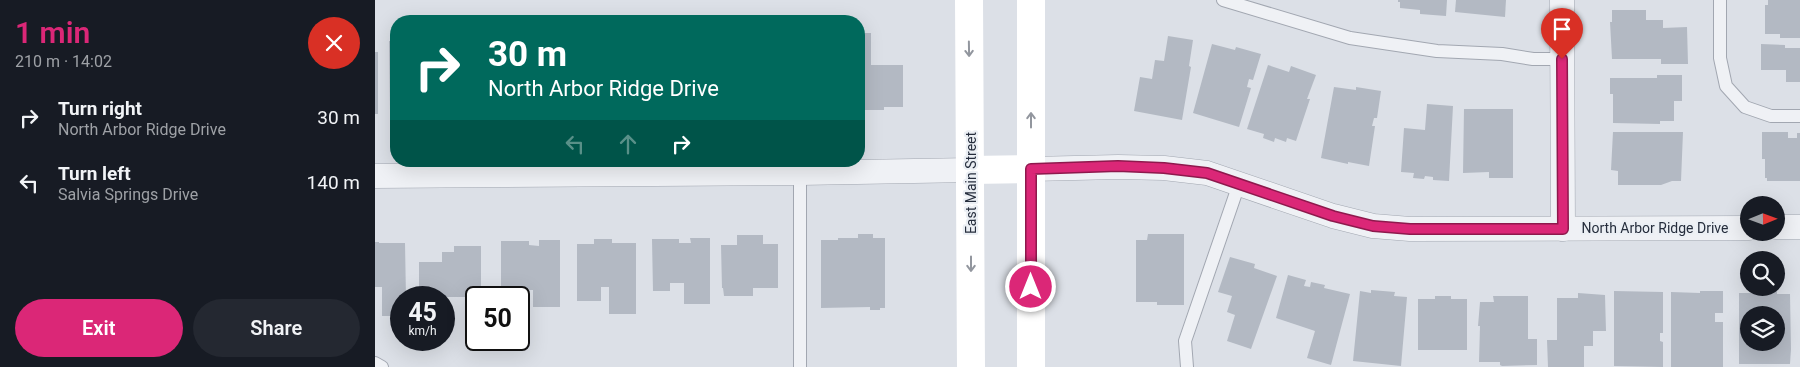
<!DOCTYPE html>
<html lang="en">
<head>
<meta charset="utf-8">
<style>
	:root { --surface:#171b24; --page:#242831; --text:#f1f3f6; --muted:#9ea1a6; --accent:#db2777 }
	body { margin:0; font-family:Roboto,sans-serif; background:var(--page); color:var(--text); height:100vh; display:flex; flex-direction:column; font-size:19px; white-space:nowrap }
	* { box-sizing:border-box; margin:0 }
	p { font-size:16px; color:var(--muted) }
	.icon { flex:none; width:28px; height:28px; fill:none; stroke:currentColor; stroke-width:2; stroke-linecap:round; stroke-linejoin:round }
	.map { position:relative; flex:1; overflow:hidden }
	.details { display:flex; flex-direction:column; background:var(--surface); width:375px }
	.details>* { flex:none }
	.top-card { position:absolute; left:15px; top:15px; width:475px; height:152px; border-radius:20px; box-shadow:0 5px 20px #0002; background:#00695c; color:#fff; overflow:hidden }
	.needle { width:32px; rotate:89deg }
	.fabs { position:absolute; left:1365px; top:196px; display:grid; gap:10px }
	.fabs a { display:grid; place-items:center; width:45px; height:45px; border-radius:50%; background:var(--surface); box-shadow:0 5px 20px #0002; font-size:25px }
	.speed { position:absolute; left:15px; top:286px; display:flex; gap:10px; font-size:25px; font-weight:700; text-align:center }
	.speed>* { display:grid; place-content:center; width:65px; height:65px; border-radius:50%; background:var(--surface); box-shadow:0 5px 20px #0002; line-height:1 }
	.speed small { font-size:12px; font-weight:400 }
	.speed .limit { border:2px solid #111; border-radius:8px; background:#fff; color:#111 }
	.pin { position:absolute; display:grid; place-items:center; width:42px; height:42px; color:#fff; margin:-51px -21px; border-radius:50% 50% 50% 0; rotate:-45deg; box-shadow:0 0 5px #0007 }
	.pin .icon { rotate:45deg }
	.me { position:absolute; width:55px; margin:-28px; rotate:0deg; stroke-linejoin:round; filter:drop-shadow(0 0 4px #0008) }
	.turn { display:flex; align-items:center; gap:18px; height:105px; padding:0 15px; font-size:22px }
	.turn .icon { width:65px; height:65px; stroke-width:2.5 }
	.turn b { display:block; font-size:35px; line-height:42px }
	.lanes { display:flex; align-items:center; height:48px; padding:0 15px; background:#0003; justify-content:center; gap:25px; direction:ltr }
	.lanes .off { opacity:.35 }
	.round { display:grid; place-items:center; flex:none; width:52px; height:52px; border-radius:26px; background:var(--page) }
	.overview { display:flex; align-items:center; justify-content:space-between; height:85px; padding:0 15px }
	h1 { font-size:30px; font-weight:600; line-height:38px; color:var(--accent) }
	.cta { display:flex; gap:10px; margin-top:auto; padding:10px 15px }
	.cta a { flex:1; height:58px; border-radius:30px; background:var(--accent); color:#fff; font-size:20px; font-weight:600; line-height:58px; text-align:center }
	.cta a+a { background:var(--page); color:var(--text) }
	ul { padding:0; list-style:none }
	li { display:flex; align-items:center; gap:15px; height:65px; padding:0 15px }
	li div { flex:1 }
	li b { display:block; font-size:19px }
	li em { font-style:normal }
	main { display:flex; flex:1; min-height:0 }
	.map>svg:first-child { display:block }
	.building { fill:#b3b9c3; fill-rule:evenodd }
	.lines { fill:none; stroke-linecap:round; stroke-linejoin:round }
	.service-casing { stroke:#a2a7b1; stroke-width:14 }
	.minor-casing { stroke:#a2a7b1; stroke-width:25 }
	.service { stroke:#eff1f5; stroke-width:12 }
	.minor { stroke:#eff1f5; stroke-width:24 }
	.secondary { stroke:#fff; stroke-width:28 }
	.oneway { stroke:#92969e }
	.route-casing { stroke:#8e194d; stroke-width:12 }
	.route { stroke:#db2777; stroke-width:9 }
	.labels { text-anchor:middle; dominant-baseline:central; stroke-width:4.5; stroke-linejoin:round; paint-order:stroke }
	.street-label { font-size:14px; fill:#262e3d; stroke:#ebeff4 }
</style>
</head>
<body>
<main>
<section class="details">
<div class="overview"><div><h1>1 min</h1><p>210 m · 14:02</p></div><a class="round" style="background:#d93025;color:#fff"><svg class="icon" aria-label="close" viewBox="0 0 24 24"><path d="M6 6l12 12M18 6L6 18"/></svg></a></div>
<ul>
<li><svg class="icon" aria-label="right" viewBox="0 0 24 24"><path d="M7 20v-9h11M14 6l5 5-5 5"/></svg><div><b>Turn right</b><p>North Arbor Ridge Drive</p></div><em>30 m</em></li>
<li><svg class="icon" aria-label="left" viewBox="0 0 24 24"><path d="M17 20v-9H6M10 6l-5 5 5 5"/></svg><div><b>Turn left</b><p>Salvia Springs Drive</p></div><em>140 m</em></li>
</ul>
<div class="cta"><a>Exit</a><a>Share</a></div>
</section>
<div class="map">
<svg width="1425" height="367" viewBox="0 0 1425 367">
	<rect width="100%" height="100%" fill="#dce0e7"/>
	<g class="building">
		<polygon points="1023,0 1072,0 1071,16 1045,14 1045,10 1025,8 1025,2 1023,2"/>
		<polygon points="1081,0 1131,0 1130,17 1080,12"/>
		<polygon points="1393,0 1425,0 1425,38 1405,38 1405,34 1390,34 1390,5 1393,5"/>
		<polygon points="1237,10 1271,10 1271,20 1288,20 1288,28 1312,27 1313,64 1286,64 1286,59 1237,59 1235,22 1237,22"/>
		<polygon points="484,33 496,33 496,65 528,65 528,107 509,107 509,110 489,110 489,107 484,107"/>
		<polygon points="793,36 818,40 814,66 816,67 807,120 759,111 765,77 777,79 780,60 789,61"/>
		<polygon points="14,41 21,41 21,112 15,112"/>
		<polygon points="837,44 860,50 861,47 886,54 878,80 874,79 872,87 876,88 864,127 818,113"/>
		<polygon points="1386,44 1410,45 1410,48 1425,48 1425,82 1411,82 1411,70 1386,70"/>
		<rect x="0" y="52" width="3" height="62"/>
		<polygon points="893,65 914,72 916,66 941,75 932,99 935,99 921,141 912,138 911,142 900,138 899,142 888,138 889,134 872,129"/>
		<polygon points="1282,75 1307,75 1307,101 1299,101 1299,121 1285,121 1285,124 1238,123 1238,94 1235,94 1235,78 1282,78"/>
		<polygon points="959,87 981,90 981,87 1006,91 1002,118 999,118 997,126 1000,126 994,166 973,162 973,164 946,158"/>
		<polygon points="1052,104 1078,106 1074,181 1058,180 1058,177 1050,176 1049,179 1038,178 1039,173 1026,172 1029,128 1050,130"/>
		<polygon points="1089,109 1138,109 1138,178 1114,178 1114,172 1088,173"/>
		<polygon points="1238,132 1308,132 1306,181 1297,181 1286,185 1243,185 1243,171 1236,170"/>
		<polygon points="1387,132 1413,132 1413,138 1422,138 1422,133 1425,133 1425,181 1392,181 1392,178 1390,178 1390,159 1387,159"/>
		<polygon points="483,234 498,234 498,238 510,238 510,308 505,308 505,310 495,310 495,307 446,308 446,240 463,240 463,238 483,238"/>
		<polygon points="773,234 809,234 809,305 782,305 782,302 761,302 761,240 772,240"/>
		<polygon points="362,235 388,235 388,244 403,244 403,288 378,288 378,296 349,296 348,288 347,288 346,245 362,245"/>
		<polygon points="315,238 335,238 335,304 309,304 309,283 295,283 295,291 278,291 277,239 304,239 304,243 316,243"/>
		<polygon points="219,239 237,239 237,243 261,243 261,314 234,314 234,287 226,287 226,301 202,301 202,244 219,244"/>
		<polygon points="164,240 185,240 185,307 158,307 158,290 145,290 145,293 141,293 141,295 126,296 126,241 154,241 154,245 164,246"/>
		<polygon points="0,242 4,242 4,243 30,243 31,298 26,298 26,316 7,316 7,287 0,287"/>
		<polygon points="79,246 106,246 106,292 99,292 98,297 44,297 44,262 67,262 67,252 79,252"/>
		<polygon points="855,257 880,264 879,268 902,276 876,349 852,341 860,315 852,312 857,296 843,292"/>
		<polygon points="913,275 931,280 929,286 935,287 936,282 950,285 949,288 975,294 956,365 932,358 940,331 901,318"/>
		<polygon points="996,290 1020,292 1019,296 1032,297 1026,366 978,361 985,291 996,293"/>
		<polygon points="1239,291 1288,292 1288,333 1285,333 1285,341 1288,342 1288,367 1239,366"/>
		<polygon points="1325,291 1348,291 1348,313 1340,313 1340,322 1348,322 1348,367 1296,367 1296,292 1325,293"/>
		<path d="M1380 291H1402V294H1415L1416 349 1415 364H1364V293H1380ZM1374 315H1401V342H1374Z"/>
		<polygon points="1203,293 1230,295 1231,331 1218,331 1218,346 1209,346 1209,367 1173,367 1172,340 1182,340 1182,298 1203,298"/>
		<polygon points="1060,296 1076,296 1076,299 1092,299 1092,350 1043,350 1043,299 1060,299"/>
		<polygon points="1118,296 1153,296 1153,339 1162,339 1162,365 1127,366 1125,365 1125,362 1104,362 1105,326 1103,326 1105,302 1119,302"/>
	</g>
	<g class="lines">
		<g class="service-casing">
			<g id="service">
				<polyline points="848,0 975,38 1062,51 1127,54 1158,59 1187,59"/>
				<polyline points="1345,0 1345,58 1351,86 1370,107 1396,116 1425,116"/>
				<polyline points="425,173 425,367"/>
				<polyline points="0,363 7,367"/>
				<polyline points="812,367 810,341 864,184"/>
			</g>
		</g>
		<g class="minor-casing">
			<g id="minor">
				<polyline points="1187,0 1188,229"/>
				<polyline points="656,169 743,167 789,168 832,173 958,216 998,226 1035,229 1374,228"/>
				<polyline points="0,176 425,173 596,170"/>
				<polyline points="1401,227 1425,227"/>
			</g>
		</g>
		<use href="#service" class="service"/>
		<use href="#minor" class="minor"/>
		<g class="secondary">
			<polyline points="594,0 596,367"/>
			<polyline points="656,0 656,367"/>
			<polyline points="596,170 656,169"/>
		</g>
	</g>
	<defs><path id="oneway-shaft" d="M-6 0H5M1.5-3L5.5 0L1.5 3" fill="none" stroke-width="1.6" stroke-linecap="round" stroke-linejoin="round" transform="scale(1.25)"/></defs>
	<g class="oneway">
		<use href="#oneway-shaft" transform="translate(594 49) rotate(89)"/>
		<use href="#oneway-shaft" transform="translate(656 120) rotate(-90)"/>
		<use href="#oneway-shaft" transform="translate(596 264) rotate(90)"/>
	</g>
	<g class="lines">
		<g class="route-casing">
			<polyline id="route" points="656,287 656,169 743,166 789,168 832,173 958,216 998,226 1035,229 1188,229 1187,59"/>
		</g>
		<use href="#route" class="route"/>
	</g>
	<g class="labels">
		<g class="street-label">
			<text transform="translate(596 183) rotate(-90)">East Main Street</text>
			<text x="1280" y="228">North Arbor Ridge Drive</text>
		</g>
	</g>
</svg>
<div class="fabs">
<a><svg class="needle" viewBox="-14 -14 28 28"><path d="M0-13l5 13h-10z" fill="#e53935"/><path d="M0 13l5-13h-10z" fill="#9ea1a6"/></svg></a>
<a><svg class="icon" aria-label="search" viewBox="0 0 24 24"><circle cx="10" cy="10" r="6"/><path d="M15 15l6 6"/></svg></a>
<a><svg class="icon" aria-label="layers" viewBox="0 0 24 24"><path d="M12 4l9 5-9 5-9-5zM3 14l9 5 9-5"/></svg></a>
</div>
<div class="speed"><div>45<small>km/h</small></div><div class="limit">50</div></div>
<div class="pin" style="left:1187px;top:59px;background:#d93025"><svg class="icon" aria-label="arrive" viewBox="0 0 24 24"><path d="M6 21V4h12l-3 4 3 4H6"/></svg></div>
<svg class="me" style="left:656px;top:287px" viewBox="-20 -20 40 40"><circle r="17" fill="#db2777" stroke="#fff" stroke-width="3"/><path d="M0-11L8 9 0 5-8 9z" fill="#fff"/></svg>
<div class="top-card">
<div class="turn"><svg class="icon" aria-label="right" viewBox="0 0 24 24"><path d="M7 20v-9h11M14 6l5 5-5 5"/></svg><div><b>30 m</b>North Arbor Ridge Drive</div></div>
<div class="lanes"><svg class="icon off" aria-label="left" viewBox="0 0 24 24"><path d="M17 20v-9H6M10 6l-5 5 5 5"/></svg><svg class="icon off" aria-label="ahead" viewBox="0 0 24 24"><path d="M12 20V5M6 11l6-6 6 6"/></svg><svg class="icon" aria-label="right" viewBox="0 0 24 24"><path d="M7 20v-9h11M14 6l5 5-5 5"/></svg></div>
</div>
</div>
</main>
</body>
</html>
